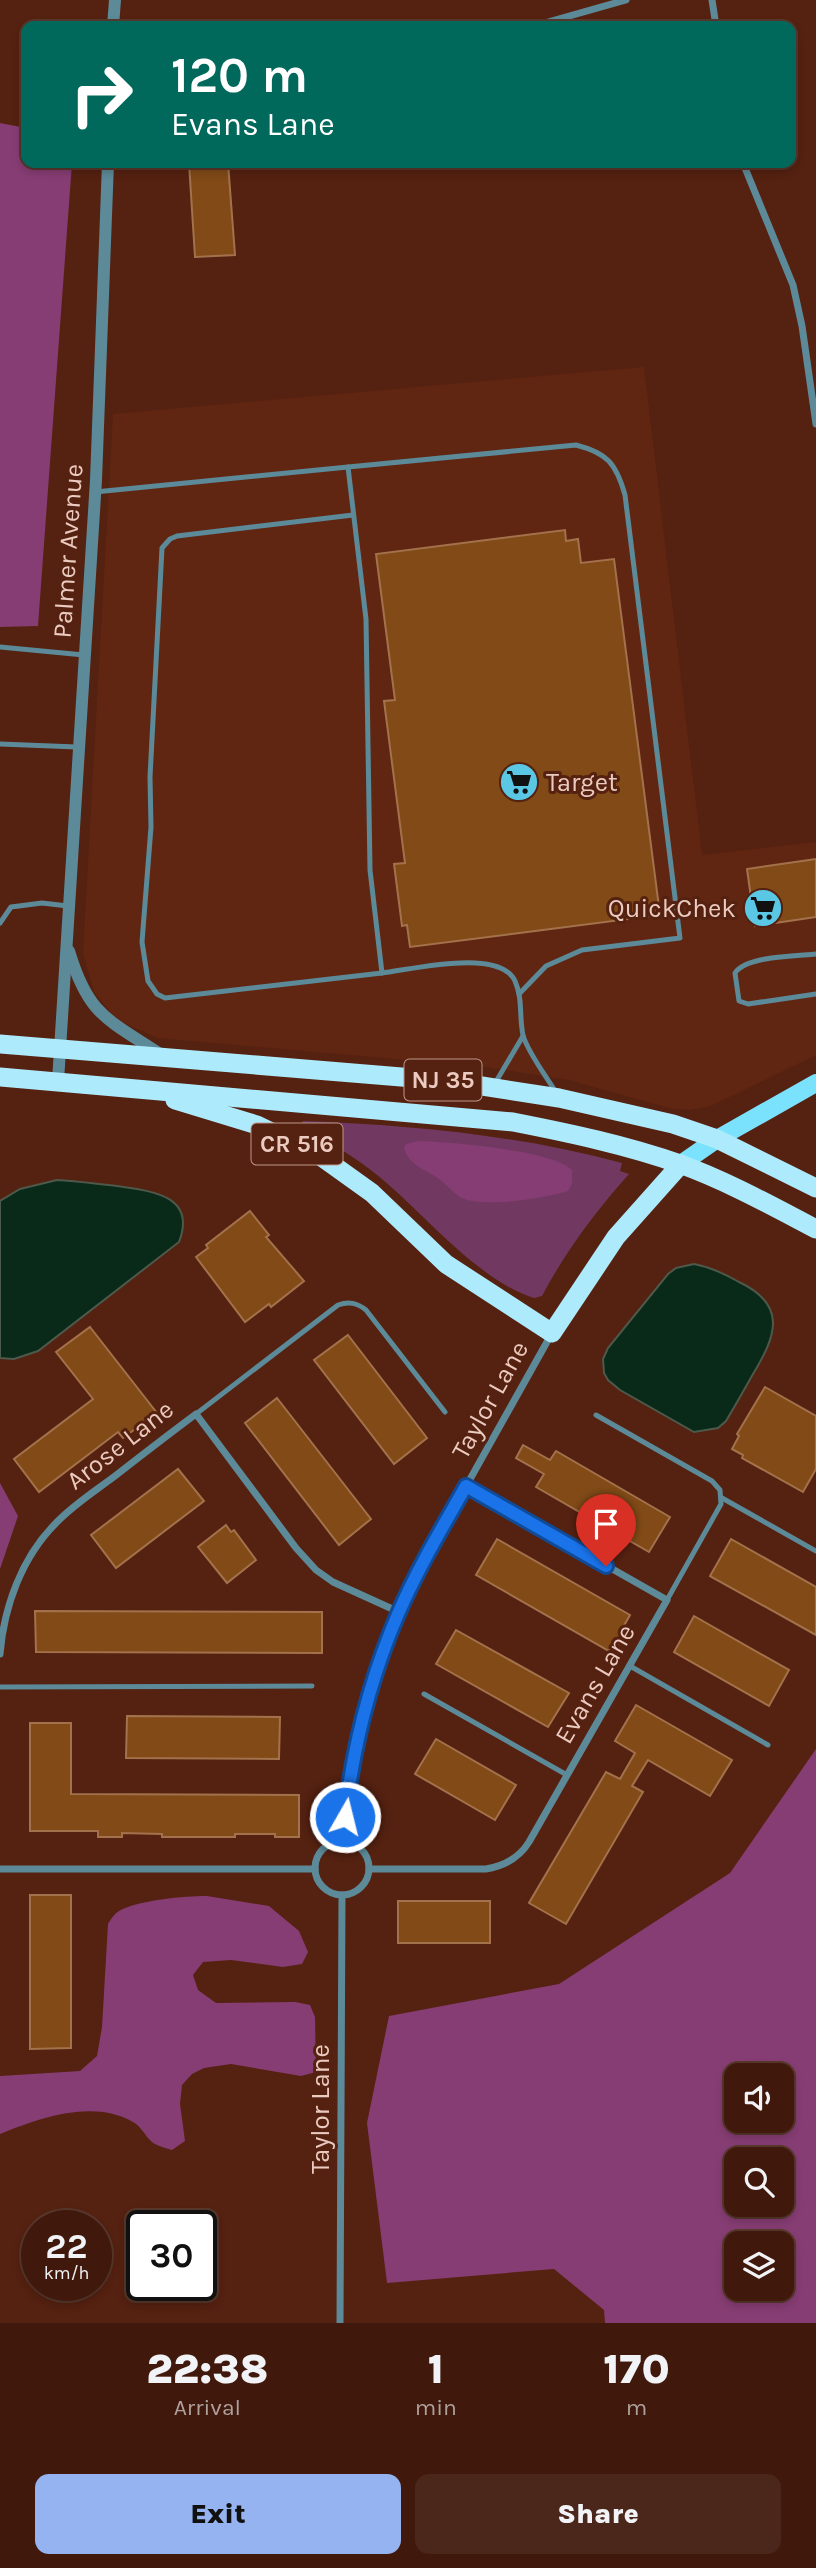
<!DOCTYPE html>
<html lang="en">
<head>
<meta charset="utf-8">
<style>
	:root { --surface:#40190c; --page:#4b261a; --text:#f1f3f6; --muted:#aea09d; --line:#59382d; --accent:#95b2f1 }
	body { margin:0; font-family:Karla,sans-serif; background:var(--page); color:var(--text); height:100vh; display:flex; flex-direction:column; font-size:26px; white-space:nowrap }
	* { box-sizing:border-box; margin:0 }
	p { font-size:23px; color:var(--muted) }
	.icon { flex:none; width:38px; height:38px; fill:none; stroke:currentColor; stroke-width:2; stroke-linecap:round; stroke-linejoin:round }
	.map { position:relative; height:2323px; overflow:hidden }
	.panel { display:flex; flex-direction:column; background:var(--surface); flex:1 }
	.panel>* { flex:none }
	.guide { position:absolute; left:21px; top:21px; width:775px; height:147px; border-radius:14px; box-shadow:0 4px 10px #0003,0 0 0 2px var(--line); background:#00695c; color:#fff; overflow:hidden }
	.fabs { position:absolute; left:724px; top:2063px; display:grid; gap:14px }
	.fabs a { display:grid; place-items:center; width:70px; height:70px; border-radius:14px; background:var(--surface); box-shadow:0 4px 10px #0003,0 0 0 2px var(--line); font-size:35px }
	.speed { position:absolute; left:21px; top:2210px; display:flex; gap:14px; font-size:35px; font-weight:700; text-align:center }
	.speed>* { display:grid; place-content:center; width:91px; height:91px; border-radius:50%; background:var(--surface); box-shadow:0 4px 10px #0003,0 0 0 2px var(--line); line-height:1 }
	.speed small { font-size:18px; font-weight:400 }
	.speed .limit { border:4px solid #111; border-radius:10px; background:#fff; color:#111 }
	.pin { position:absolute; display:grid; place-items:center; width:60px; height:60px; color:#fff; margin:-72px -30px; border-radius:50% 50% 50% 0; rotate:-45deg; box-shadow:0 0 7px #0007 }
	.pin .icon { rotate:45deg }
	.me { position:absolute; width:77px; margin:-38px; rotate:8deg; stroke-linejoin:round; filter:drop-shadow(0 0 5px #0008) }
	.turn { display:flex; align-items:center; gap:24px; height:147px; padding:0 35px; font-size:32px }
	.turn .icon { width:91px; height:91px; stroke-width:2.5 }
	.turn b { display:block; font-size:49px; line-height:60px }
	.eta { display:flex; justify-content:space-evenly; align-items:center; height:119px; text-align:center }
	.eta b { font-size:42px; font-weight:800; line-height:49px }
	.primary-button { display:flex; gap:14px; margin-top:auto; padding:14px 35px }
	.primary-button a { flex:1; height:80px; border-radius:14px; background:var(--accent); color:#111; font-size:28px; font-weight:800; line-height:80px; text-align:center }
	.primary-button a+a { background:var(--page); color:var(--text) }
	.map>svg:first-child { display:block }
	.built { fill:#612612 }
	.green { fill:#713962 }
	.forest { fill:#863d73; fill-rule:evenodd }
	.water { fill:#092919; stroke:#4d594b; stroke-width:2 }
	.building { fill:#814a17; stroke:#a3724c; stroke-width:2 }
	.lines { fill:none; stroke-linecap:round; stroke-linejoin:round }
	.service { stroke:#5c8a98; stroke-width:5 }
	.minor { stroke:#5c8a98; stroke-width:7 }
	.tertiary { stroke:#5c8a98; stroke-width:12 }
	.primary { stroke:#7be2fe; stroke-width:18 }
	.trunk { stroke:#adebfc; stroke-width:19 }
	.route-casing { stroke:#114b97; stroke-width:18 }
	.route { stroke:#1a73e8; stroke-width:12 }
	.labels { text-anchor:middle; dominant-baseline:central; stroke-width:6; stroke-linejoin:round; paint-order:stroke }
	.shield { fill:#552110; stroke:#be978a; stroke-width:2 }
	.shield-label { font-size:24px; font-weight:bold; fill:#ebcabf }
	.street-label { font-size:26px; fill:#ebcabf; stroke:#552110 }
	.poi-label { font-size:26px; fill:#ebcabf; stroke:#552110; text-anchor:start }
</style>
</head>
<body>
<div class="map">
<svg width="816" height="2323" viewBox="0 0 816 2323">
	<rect width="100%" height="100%" fill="#552110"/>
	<polygon class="built" points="644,367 702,855 816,842 816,1055 711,1106 689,1110 669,1108 569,1080 485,1067 158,1038 117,1020 94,992 83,953 113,414"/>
	<path class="green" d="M303 1121C411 1125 518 1135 622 1163L620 1171 629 1174C595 1212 566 1251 542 1296L534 1298C482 1282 430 1221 390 1186 364 1162 332 1143 300 1127Z"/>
	<g class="forest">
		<polygon points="0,123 26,128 26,163 72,163 38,626 0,627"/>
		<path d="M418 1141C449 1142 553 1150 572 1170V1184L568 1191C545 1198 481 1209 460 1197 451 1191 445 1182 435 1176 422 1169 408 1163 404 1148L406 1144Z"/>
		<polygon points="0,1483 18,1516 0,1569"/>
		<path d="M816 1749V2323H605L604 2310 554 2269 387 2283 367 2123 389 2016 559 1984 730 1873ZM737 2076H782V2121H737ZM737 2160H782V2205H737ZM737 2244H782V2289H737Z"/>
		<path d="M207 1896 269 1906 299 1931 308 1952 302 1964 283 1967 231 1960 203 1962 193 1975 198 1990 216 2003 295 2002 310 2005 315 2017 316 2072 301 2076 231 2064 204 2068 192 2074 182 2085 180 2104 185 2141 172 2150C166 2148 157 2146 152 2142 145 2136 141 2126 133 2122 93 2099 40 2118 0 2134V2076L80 2071 97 2056 102 2027 108 1924C111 1919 114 1914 119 1911 138 1900 185 1896 207 1896Z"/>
	</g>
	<g class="water">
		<path d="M57 1180C77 1181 97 1184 117 1186 151 1191 197 1195 179 1242L38 1351 14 1359 0 1358V1201L20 1189Z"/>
		<path d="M694 1264C710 1267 725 1274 739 1282 788 1305 776 1336 753 1374 744 1390 735 1406 726 1421L718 1428 694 1432 620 1390 608 1380 604 1373 603 1359 608 1348 668 1274 676 1268Z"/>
	</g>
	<g class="building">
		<polygon points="189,163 228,163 235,255 195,257"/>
		<polygon points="565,530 566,541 578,539 581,563 614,559 660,915 410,947 407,925 402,926 394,864 405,863 384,701 395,700 376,554"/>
		<polygon points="816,859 816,917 755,926 747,869"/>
		<polygon points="250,1211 269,1235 266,1237 304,1281 271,1307 269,1304 245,1322 196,1257 208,1248 206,1245"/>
		<polygon points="90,1327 157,1413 123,1438 118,1432 39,1492 14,1459 93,1399 56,1352"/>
		<polygon points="348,1335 427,1438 394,1464 314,1360"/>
		<polygon points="765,1387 816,1416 816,1469 803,1492 742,1458 743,1455 732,1449 739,1436 737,1434"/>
		<polygon points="277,1398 371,1519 339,1545 245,1423"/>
		<polygon points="523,1445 550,1460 556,1451 670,1517 649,1552 536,1487 544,1474 516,1458"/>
		<polygon points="178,1469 204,1501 116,1568 91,1535"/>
		<polygon points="226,1525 231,1532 234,1530 256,1560 227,1583 198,1547"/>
		<polygon points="497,1539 630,1615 622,1629 626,1631 619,1644 614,1641 609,1651 476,1575"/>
		<polygon points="731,1539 816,1587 816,1635 710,1576"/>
		<polygon points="35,1611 322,1612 322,1653 36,1652"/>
		<polygon points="694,1616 789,1670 769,1706 674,1652"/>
		<polygon points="456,1630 569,1693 548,1727 436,1664"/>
		<polygon points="636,1705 732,1760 710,1796 648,1760 632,1786 643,1792 566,1924 529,1903 606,1772 620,1779 635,1753 615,1741"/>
		<polygon points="127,1716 280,1717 279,1759 126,1758"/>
		<polygon points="30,1723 71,1723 71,1794 299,1795 299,1837 275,1837 275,1834 235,1834 235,1837 162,1837 162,1834 122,1833 122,1837 98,1837 98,1831 30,1831"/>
		<polygon points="436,1739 516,1785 495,1820 415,1774"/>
		<polygon points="30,1895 71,1895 71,2048 30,2049"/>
		<rect x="398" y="1901" width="92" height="42"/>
	</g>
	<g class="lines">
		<g class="service">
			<path d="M348 467 576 445C607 453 616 463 625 495L680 938 582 950 546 966 520 993"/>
			<path d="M95 492 348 467 366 619 370 870 382 973C414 969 500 948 515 981 523 999 519 1017 523 1035 527 1051 546 1076 555 1091"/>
			<polyline points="353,515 177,536 170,539 162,548 150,777 151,827 142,942 148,981 157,994 165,998 382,973"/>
			<polyline points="0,647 84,655"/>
			<polyline points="0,744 77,747"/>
			<polyline points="0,923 11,907 42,903 68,906"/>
			<path d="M816 954C796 956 746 956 735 973L739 1001 748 1004 816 994"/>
			<polyline points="494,1085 523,1036"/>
			<path d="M196 1414 338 1305C349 1301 357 1303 366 1310L445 1412"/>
			<polyline points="596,1415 712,1481 720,1490 721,1504 667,1600"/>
			<polyline points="722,1498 816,1551"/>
			<polyline points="630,1666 768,1745"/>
			<polyline points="0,1687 312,1686"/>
			<polyline points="424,1694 567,1775"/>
		</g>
		<g class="minor">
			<polyline points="712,0 716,26"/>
			<polyline points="534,26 626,0"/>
			<polyline points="743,163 793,285 802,326 816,424"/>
			<path d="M0 1654C4 1606 22 1557 56 1523 73 1505 95 1491 115 1476 142 1455 169 1434 196 1414L296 1548 316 1570 333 1582 399 1612"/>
			<path d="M342 1841C349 1779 360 1718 380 1659 398 1605 427 1555 455 1506 487 1448 520 1391 552 1333"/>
			<circle cx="342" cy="1868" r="27"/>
			<polyline points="0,1869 315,1869"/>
			<path d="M369 1869H486C505 1866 519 1858 529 1842L667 1600 466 1486"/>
			<polyline points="340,2323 342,1895"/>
		</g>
		<g class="tertiary">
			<polyline points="113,26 115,0"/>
			<path d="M69 951C88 1015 107 1019 160 1054"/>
			<polyline points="58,1081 96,480 108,163"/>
		</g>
		<polyline class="primary" points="681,1164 717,1139 816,1083"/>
		<g class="trunk">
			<polyline points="0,1044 450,1081 559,1098 673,1124 717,1139 816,1188"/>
			<path d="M0 1077 513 1122C569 1133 626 1145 680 1164 727 1181 772 1206 816 1229"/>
			<polyline points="175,1100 257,1125 319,1155 372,1193 446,1264 552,1333 616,1237 681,1164"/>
		</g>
	</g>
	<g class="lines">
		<g class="route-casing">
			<path id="route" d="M345 1817C353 1747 370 1679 398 1614 417 1570 442 1528 466 1486L606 1566"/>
		</g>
		<use href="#route" class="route"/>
	</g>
	<defs>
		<g id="supermarket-disc" transform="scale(2.0125)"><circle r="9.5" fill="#5ac8e5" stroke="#552110"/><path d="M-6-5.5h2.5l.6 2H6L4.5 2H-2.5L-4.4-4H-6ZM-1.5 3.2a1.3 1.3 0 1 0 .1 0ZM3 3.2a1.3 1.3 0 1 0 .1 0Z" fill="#111"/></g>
	</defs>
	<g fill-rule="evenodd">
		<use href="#supermarket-disc" x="519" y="782"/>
		<use href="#supermarket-disc" x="763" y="908"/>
	</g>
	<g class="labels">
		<g class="shield">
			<rect x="404.5" y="1059.5" width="77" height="41" rx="5"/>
			<rect x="251.5" y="1123.5" width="91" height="41" rx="5"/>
		</g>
		<g class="shield-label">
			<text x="443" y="1080">NJ 35</text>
			<text x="297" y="1144">CR 516</text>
		</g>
		<g class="street-label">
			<text transform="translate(68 551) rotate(-86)">Palmer Avenue</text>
			<text transform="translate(490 1400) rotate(-61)">Taylor Lane</text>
			<text transform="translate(120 1445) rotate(-38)">Arose Lane</text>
			<text transform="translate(595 1684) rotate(-60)">Evans Lane</text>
			<text transform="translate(320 2109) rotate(-90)">Taylor Lane</text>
		</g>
		<g class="poi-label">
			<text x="546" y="782">Target</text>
			<text x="736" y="908" text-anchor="end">QuickChek</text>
		</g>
	</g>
</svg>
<div class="fabs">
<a><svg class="icon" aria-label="sound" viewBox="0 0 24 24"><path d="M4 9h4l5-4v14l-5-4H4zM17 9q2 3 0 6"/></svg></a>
<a><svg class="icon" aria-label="search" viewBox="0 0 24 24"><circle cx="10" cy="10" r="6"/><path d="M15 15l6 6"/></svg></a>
<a><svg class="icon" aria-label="layers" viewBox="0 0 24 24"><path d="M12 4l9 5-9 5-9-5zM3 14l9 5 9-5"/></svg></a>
</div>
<div class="speed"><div>22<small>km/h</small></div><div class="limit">30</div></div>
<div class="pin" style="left:606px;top:1566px;background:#d93025"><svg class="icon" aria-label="arrive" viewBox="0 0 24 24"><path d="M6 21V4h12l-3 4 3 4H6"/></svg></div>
<svg class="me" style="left:345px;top:1817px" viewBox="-20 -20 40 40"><circle r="17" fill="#1a73e8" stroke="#fff" stroke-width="3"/><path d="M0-11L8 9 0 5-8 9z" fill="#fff"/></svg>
<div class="guide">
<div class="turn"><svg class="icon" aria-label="right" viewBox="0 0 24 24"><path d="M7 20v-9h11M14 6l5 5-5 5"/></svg><div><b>120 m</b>Evans Lane</div></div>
</div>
</div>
<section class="panel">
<div class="eta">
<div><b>22:38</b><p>Arrival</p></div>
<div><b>1</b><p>min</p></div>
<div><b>170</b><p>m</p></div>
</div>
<div class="primary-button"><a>Exit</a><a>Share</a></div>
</section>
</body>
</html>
